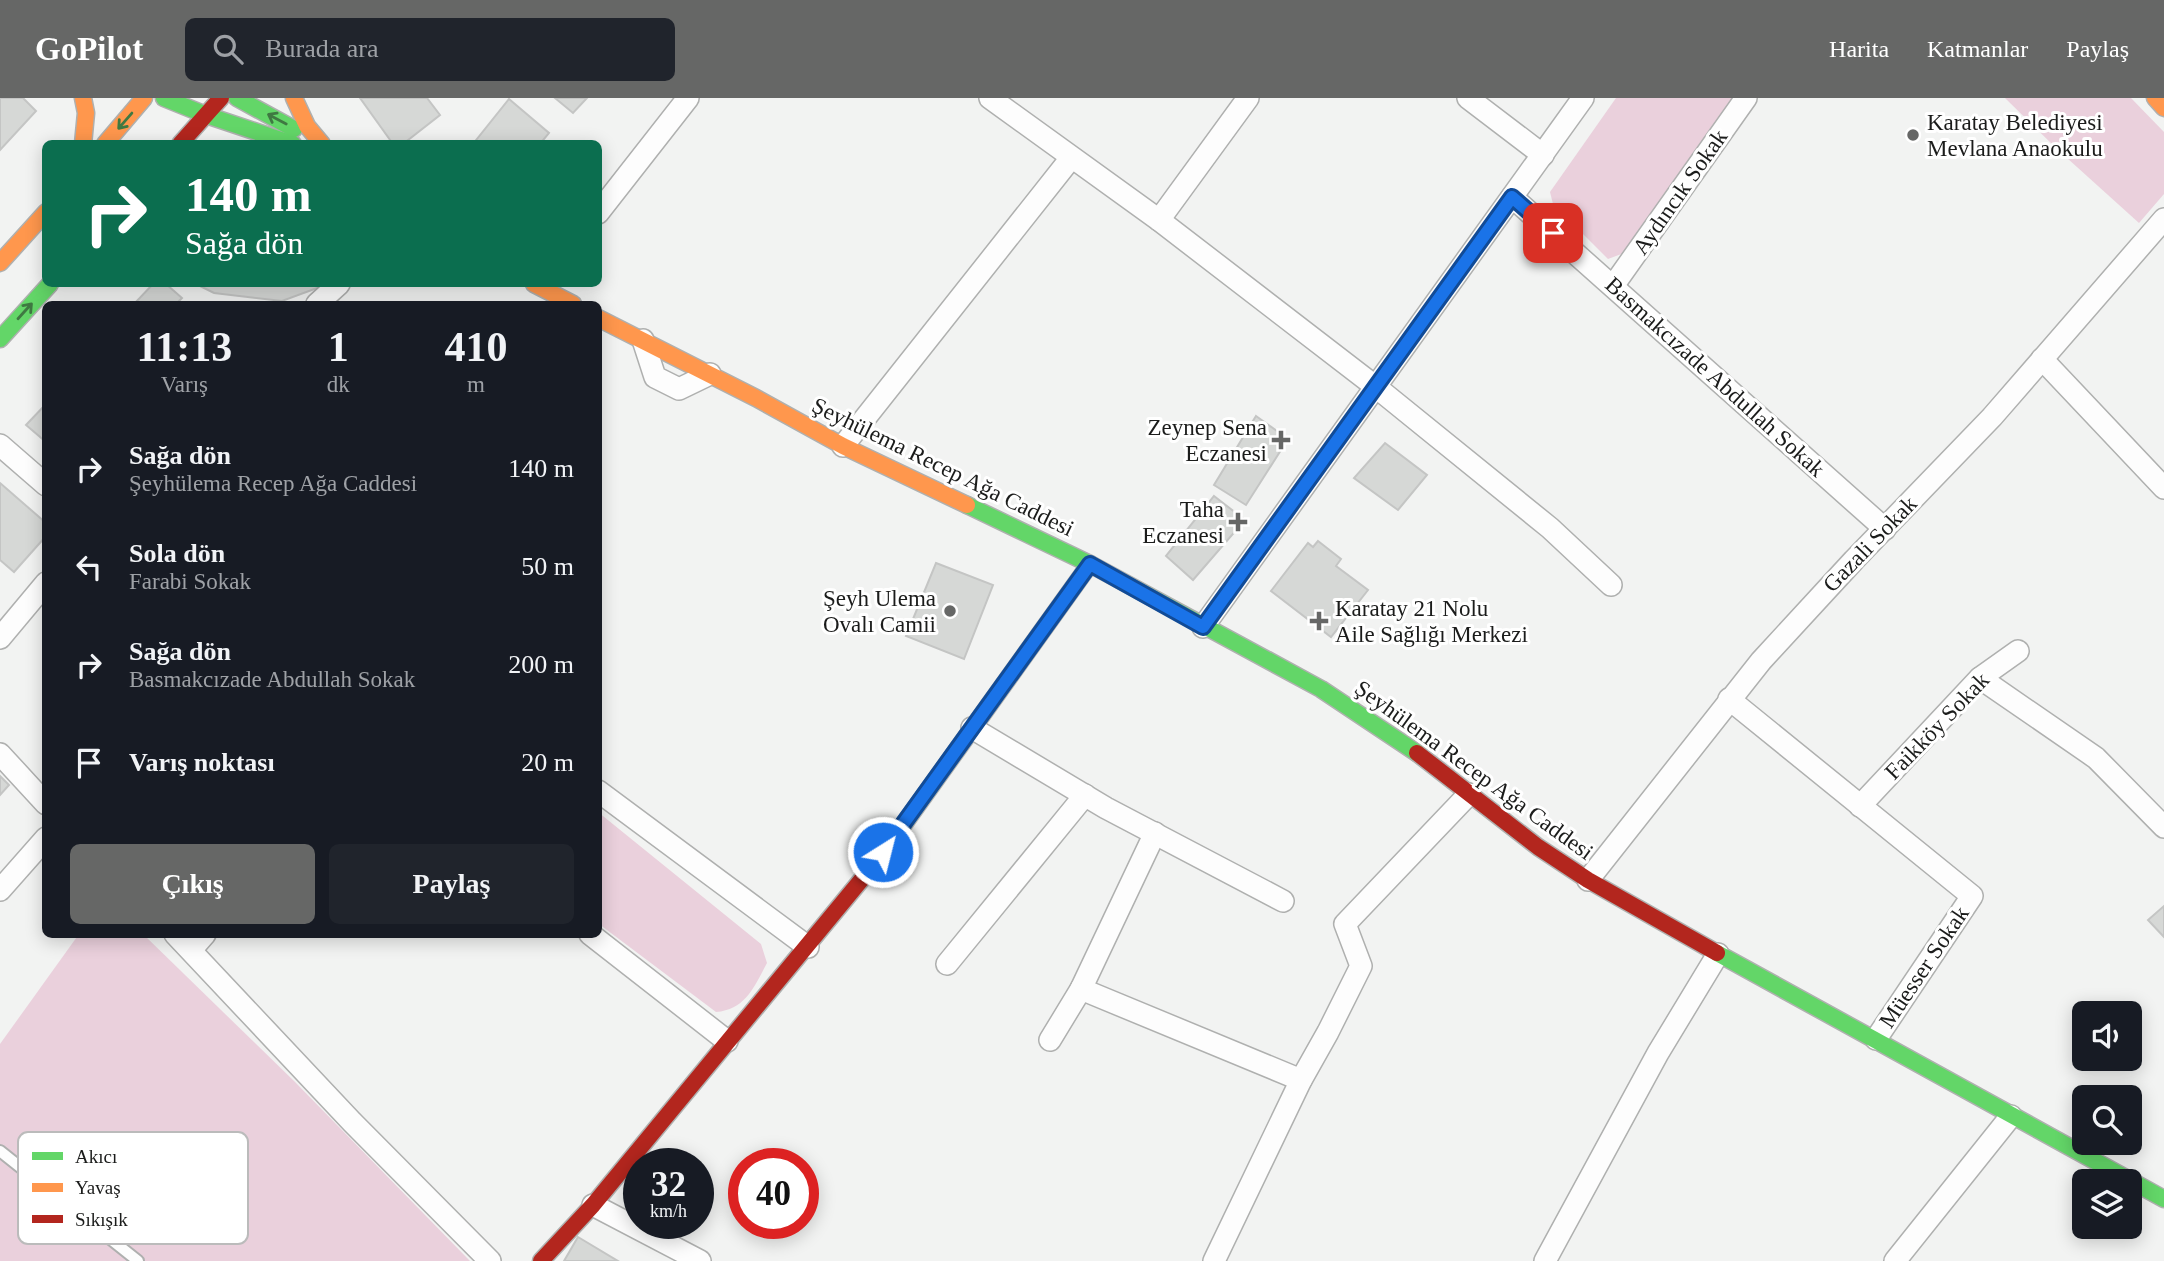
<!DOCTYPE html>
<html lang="tr">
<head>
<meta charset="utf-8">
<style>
	:root { --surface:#171b24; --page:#20242c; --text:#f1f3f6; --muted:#9ea1a6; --accent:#666766 }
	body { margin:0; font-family:Georgia,serif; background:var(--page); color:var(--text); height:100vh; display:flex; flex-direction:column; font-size:26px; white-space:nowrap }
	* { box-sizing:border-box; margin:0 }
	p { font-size:23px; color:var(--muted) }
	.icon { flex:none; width:38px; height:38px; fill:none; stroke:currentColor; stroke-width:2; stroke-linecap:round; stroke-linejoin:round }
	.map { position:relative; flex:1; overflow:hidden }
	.side { position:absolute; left:42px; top:203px; width:560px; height:637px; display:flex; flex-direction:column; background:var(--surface); border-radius:10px; box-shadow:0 4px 18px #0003 }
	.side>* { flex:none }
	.banner { position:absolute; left:42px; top:42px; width:560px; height:147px; border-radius:10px; box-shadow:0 4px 18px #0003; background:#0b6e4f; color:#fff; overflow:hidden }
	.fabs { position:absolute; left:2072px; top:903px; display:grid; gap:14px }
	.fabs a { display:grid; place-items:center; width:70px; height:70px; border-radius:10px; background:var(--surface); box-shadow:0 4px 18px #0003; font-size:35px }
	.speed { position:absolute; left:623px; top:1050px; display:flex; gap:14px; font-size:35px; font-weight:700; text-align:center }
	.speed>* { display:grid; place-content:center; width:91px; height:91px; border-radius:50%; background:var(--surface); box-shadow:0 4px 18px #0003; line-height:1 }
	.speed small { font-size:18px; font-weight:400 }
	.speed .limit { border:10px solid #d22; background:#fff; color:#111 }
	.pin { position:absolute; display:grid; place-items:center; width:60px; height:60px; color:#fff; margin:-30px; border-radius:14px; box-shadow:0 4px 10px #0006 }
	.me { position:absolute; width:77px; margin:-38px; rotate:36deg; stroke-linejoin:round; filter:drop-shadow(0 0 5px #0008) }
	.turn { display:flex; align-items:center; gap:24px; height:147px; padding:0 28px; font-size:32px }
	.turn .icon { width:91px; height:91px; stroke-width:2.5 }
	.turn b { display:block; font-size:49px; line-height:60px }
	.eta { display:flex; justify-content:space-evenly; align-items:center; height:119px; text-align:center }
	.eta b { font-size:42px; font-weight:700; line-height:49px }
	.cta { display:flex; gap:14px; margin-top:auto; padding:14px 28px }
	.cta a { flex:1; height:80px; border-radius:10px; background:var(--accent); color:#fff; font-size:28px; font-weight:700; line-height:80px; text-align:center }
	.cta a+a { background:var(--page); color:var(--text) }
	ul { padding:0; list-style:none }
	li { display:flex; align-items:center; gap:21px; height:98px; padding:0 28px }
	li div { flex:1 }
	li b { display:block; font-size:26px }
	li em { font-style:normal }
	header { display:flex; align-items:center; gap:42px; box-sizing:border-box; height:98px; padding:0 35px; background:var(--accent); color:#fff }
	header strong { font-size:33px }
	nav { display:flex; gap:38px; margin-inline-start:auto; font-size:24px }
	.search { width:490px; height:63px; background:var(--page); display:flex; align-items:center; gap:18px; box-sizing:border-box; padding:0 24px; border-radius:10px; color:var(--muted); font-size:26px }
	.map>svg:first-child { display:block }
	.green { fill:#ead0dc }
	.building { fill:#d6d8d6; stroke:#c4c5c4; stroke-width:2 }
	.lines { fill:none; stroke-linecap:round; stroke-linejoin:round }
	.lane-casing { stroke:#afb0af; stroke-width:14 }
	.street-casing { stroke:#afb0af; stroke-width:24 }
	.fast-casing { stroke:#afb0af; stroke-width:19 }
	.slow-casing { stroke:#afb0af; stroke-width:19 }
	.jam-casing { stroke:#afb0af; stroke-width:19 }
	.lane { stroke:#fdfdfd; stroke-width:10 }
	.street { stroke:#fdfdfd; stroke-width:21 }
	.fast { stroke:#63d668; stroke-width:16 }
	.slow { stroke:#ff974d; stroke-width:16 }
	.jam { stroke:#b3261e; stroke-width:16 }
	.oneway { stroke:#3f7942 }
	.route-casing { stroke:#114b97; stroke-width:18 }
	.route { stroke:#1a73e8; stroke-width:12 }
	.poi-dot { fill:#666766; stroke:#fff; stroke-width:2.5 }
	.labels { text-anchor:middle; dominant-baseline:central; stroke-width:6; stroke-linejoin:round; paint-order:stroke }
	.poi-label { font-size:23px; fill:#1b1c1b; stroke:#fff; text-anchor:end }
	.street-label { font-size:23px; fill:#1b1c1b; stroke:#fff }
	.key { fill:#fff; stroke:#bbb; stroke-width:2 }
	.key-label { font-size:19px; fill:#1b1c1b }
</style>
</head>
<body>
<header>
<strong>GoPilot</strong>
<div class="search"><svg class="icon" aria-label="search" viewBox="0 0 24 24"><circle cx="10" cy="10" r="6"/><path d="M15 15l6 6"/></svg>Burada ara</div>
<nav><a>Harita</a><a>Katmanlar</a><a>Paylaş</a></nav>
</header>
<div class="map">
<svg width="2164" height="1163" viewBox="0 0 2164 1163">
	<rect width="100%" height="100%" fill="#f2f3f2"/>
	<g class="green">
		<polygon points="1616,0 1737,0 1624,155 1608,161 1553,106 1550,94"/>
		<polygon points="2005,0 2131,0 2164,34 2164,96 2139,125 2057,51"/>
		<path d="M598 714 761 846 767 865C754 889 746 911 716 914L599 826Z"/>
		<polygon points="79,836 144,837 295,984 470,1163 0,1163 0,946"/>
	</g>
	<g class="building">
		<polygon points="0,0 23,0 36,13 0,52"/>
		<polygon points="360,0 427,0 440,17 403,46 393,46"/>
		<polygon points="555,0 587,0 573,15"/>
		<polygon points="509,1 549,35 540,46 473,46"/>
		<polygon points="153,186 166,186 182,200 176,206 134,206"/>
		<polygon points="196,186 328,186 282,203 214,195"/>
		<polygon points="46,306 46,344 26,327"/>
		<polygon points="1256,318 1288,341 1246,407 1214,387"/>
		<polygon points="1385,345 1427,377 1398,412 1354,380"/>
		<polygon points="0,385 46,425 46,438 14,474 0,462"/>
		<polygon points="1214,398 1245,422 1193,482 1166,458"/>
		<polygon points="1318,443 1341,461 1336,468 1368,492 1331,539 1271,493 1308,445 1313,449"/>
		<polygon points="936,465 993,487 964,561 906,538"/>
		<polygon points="0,678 9,687 0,697"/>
		<polygon points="2164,808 2164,839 2148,822"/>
		<polygon points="578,1139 618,1163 564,1163"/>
	</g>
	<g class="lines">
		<g class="lane-casing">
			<polyline id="lane" points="0,1053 138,1163"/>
		</g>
		<g class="street-casing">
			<g id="street">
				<polyline points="990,0 1159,122 1376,289 1550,430 1611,487"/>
				<polyline points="1468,0 1543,57"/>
				<polyline points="1512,99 1885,431"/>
				<polyline points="598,115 688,0"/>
				<polyline points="1159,122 1248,0"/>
				<polyline points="1613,188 1746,0"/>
				<polyline points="317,206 339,186"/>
				<polyline points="643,242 655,279 679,291 710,276"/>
				<polyline points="2042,261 2164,390"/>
				<polyline points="0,347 46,387"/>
				<polyline points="843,348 1071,60"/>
				<polyline points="1203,529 1583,0"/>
				<polyline points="0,540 46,485"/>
				<polyline points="1980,580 2096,660 2164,729"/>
				<polyline points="1729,601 1972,798 1876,941"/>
				<polyline points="972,630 1106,710 1283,803"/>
				<polyline points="0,656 46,706"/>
				<polyline points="598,693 808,849"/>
				<polyline points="1860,708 1980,580 2018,553"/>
				<polyline points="1588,782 1761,563 1854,462 1992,319 2164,121"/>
				<polyline points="0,792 46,740"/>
				<polyline points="175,836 352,1024 490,1163"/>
				<polyline points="590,836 727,943"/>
				<polyline points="191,852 205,836"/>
				<polyline points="947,866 1085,697"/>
				<polyline points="1081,891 1301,982"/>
				<polyline points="1050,942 1081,891 1155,735"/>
				<polyline points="593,1107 700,1163"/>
				<polyline points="1214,1163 1301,982 1328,934 1361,868 1345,826 1469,696"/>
				<polyline points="1545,1163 1658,955 1718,856"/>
				<polyline points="1895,1163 2011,1018"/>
			</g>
		</g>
		<g class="fast-casing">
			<g id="fast">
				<polyline points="164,0 206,17 293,46"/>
				<polyline points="237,0 294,31"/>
				<polyline points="0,241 50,186"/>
				<polyline points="967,407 1090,466 1321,591 1417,655"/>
				<polyline points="881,758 1090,466"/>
				<polyline points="1717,855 2164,1101"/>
			</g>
		</g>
		<g class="slow-casing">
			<g id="slow">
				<polyline points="83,0 86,15 83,46"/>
				<polyline points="294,0 307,28 322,46"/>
				<polyline points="2155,0 2164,10"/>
				<polyline points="105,46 144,0"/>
				<polyline points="0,165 46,114"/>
				<polyline points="534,186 573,206"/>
				<polyline points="598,220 756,300 843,348 967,407"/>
			</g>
		</g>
		<g class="jam-casing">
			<g id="jam">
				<polyline points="180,46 221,0"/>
				<polyline points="1417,655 1538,749 1588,782 1717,855"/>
				<polyline points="541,1163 593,1107 881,758"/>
			</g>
		</g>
		<use href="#lane" class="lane"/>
		<use href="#street" class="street"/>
		<use href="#fast" class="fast"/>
		<use href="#slow" class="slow"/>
		<use href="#jam" class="jam"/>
	</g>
	<defs><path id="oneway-shaft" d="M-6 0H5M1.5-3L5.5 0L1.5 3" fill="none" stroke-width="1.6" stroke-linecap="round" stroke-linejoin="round" transform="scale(1.75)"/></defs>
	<g class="oneway">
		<use href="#oneway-shaft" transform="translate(277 21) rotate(-152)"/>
		<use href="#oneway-shaft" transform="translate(125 23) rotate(131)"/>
		<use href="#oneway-shaft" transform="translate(25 213) rotate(-48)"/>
	</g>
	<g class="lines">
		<g class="route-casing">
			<polyline id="route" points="883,754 1090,466 1203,529 1512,99 1553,135"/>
		</g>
		<use href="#route" class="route"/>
	</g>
	<g class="poi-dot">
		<circle cx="1913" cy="37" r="7"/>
		<path d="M1277.5 331.5h7v7h7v7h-7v7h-7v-7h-7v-7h7z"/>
		<path d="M1234.5 413.5h7v7h7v7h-7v7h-7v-7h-7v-7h7z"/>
		<circle cx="950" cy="513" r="7"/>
		<path d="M1315.5 512.5h7v7h7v7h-7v7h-7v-7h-7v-7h7z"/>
	</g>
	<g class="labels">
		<g class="poi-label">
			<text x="1927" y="24" text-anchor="start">Karatay Belediyesi<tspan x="1927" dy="26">Mevlana Anaokulu</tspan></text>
			<text x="1267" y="329">Zeynep Sena<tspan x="1267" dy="26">Eczanesi</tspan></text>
			<text x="1224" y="411">Taha<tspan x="1224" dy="26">Eczanesi</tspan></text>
			<text x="936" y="500">Şeyh Ulema<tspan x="936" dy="26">Ovalı Camii</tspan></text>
			<text x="1335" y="510" text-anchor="start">Karatay 21 Nolu<tspan x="1335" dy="26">Aile Sağlığı Merkezi</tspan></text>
		</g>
		<g class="street-label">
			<text transform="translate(1680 94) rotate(-55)">Aydıncık Sokak</text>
			<text transform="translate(1715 279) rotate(42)">Basmakcızade Abdullah Sokak</text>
			<text transform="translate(943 369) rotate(26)">Şeyhülema Recep Ağa Caddesi</text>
			<text transform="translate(1870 446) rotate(-46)">Gazali Sokak</text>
			<text transform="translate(1937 628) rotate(-46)">Faikköy Sokak</text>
			<text transform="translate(1474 672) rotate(36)">Şeyhülema Recep Ağa Caddesi</text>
			<text transform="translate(1924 869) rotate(-56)">Müesser Sokak</text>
		</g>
	</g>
	<rect x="18" y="1034" width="230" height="112" rx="10" class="key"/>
	<rect x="32" y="1054" width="31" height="8" fill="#63d668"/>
	<rect x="32" y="1085" width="31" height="9" fill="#ff974d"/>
	<rect x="32" y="1117" width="31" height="8" fill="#b3261e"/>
	<g class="key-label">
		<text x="75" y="1065">Akıcı</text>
		<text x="75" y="1096">Yavaş</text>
		<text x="75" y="1128">Sıkışık</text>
	</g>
</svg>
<div class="fabs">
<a><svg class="icon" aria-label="sound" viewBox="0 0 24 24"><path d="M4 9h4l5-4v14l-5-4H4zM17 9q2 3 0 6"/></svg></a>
<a><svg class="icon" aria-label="search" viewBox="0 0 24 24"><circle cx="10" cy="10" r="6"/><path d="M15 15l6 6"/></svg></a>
<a><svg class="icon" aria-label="layers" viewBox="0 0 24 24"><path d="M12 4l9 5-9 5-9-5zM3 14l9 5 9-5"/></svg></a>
</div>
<div class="speed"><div>32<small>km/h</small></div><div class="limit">40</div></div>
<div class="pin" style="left:1553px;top:135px;background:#d93025"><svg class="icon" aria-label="arrive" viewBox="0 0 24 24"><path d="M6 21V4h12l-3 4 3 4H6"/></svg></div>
<svg class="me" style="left:883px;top:754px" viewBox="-20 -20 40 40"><circle r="17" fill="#1a73e8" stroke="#fff" stroke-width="3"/><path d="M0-11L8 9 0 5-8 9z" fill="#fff"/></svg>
<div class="banner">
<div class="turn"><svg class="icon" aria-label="right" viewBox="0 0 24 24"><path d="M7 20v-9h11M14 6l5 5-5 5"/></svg><div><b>140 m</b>Sağa dön</div></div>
</div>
<section class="side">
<div class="eta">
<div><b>11:13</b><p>Varış</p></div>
<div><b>1</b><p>dk</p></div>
<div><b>410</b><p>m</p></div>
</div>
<ul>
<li><svg class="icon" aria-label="right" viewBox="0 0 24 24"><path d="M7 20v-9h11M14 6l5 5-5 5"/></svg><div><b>Sağa dön</b><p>Şeyhülema Recep Ağa Caddesi</p></div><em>140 m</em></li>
<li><svg class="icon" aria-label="left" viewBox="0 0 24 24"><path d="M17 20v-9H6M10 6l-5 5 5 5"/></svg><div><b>Sola dön</b><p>Farabi Sokak</p></div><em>50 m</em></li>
<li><svg class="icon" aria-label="right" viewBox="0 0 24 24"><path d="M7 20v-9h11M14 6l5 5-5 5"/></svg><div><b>Sağa dön</b><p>Basmakcızade Abdullah Sokak</p></div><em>200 m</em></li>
<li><svg class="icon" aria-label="arrive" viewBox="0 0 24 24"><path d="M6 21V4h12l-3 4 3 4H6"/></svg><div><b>Varış noktası</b></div><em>20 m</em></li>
</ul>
<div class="cta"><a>Çıkış</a><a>Paylaş</a></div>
</section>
</div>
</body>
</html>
